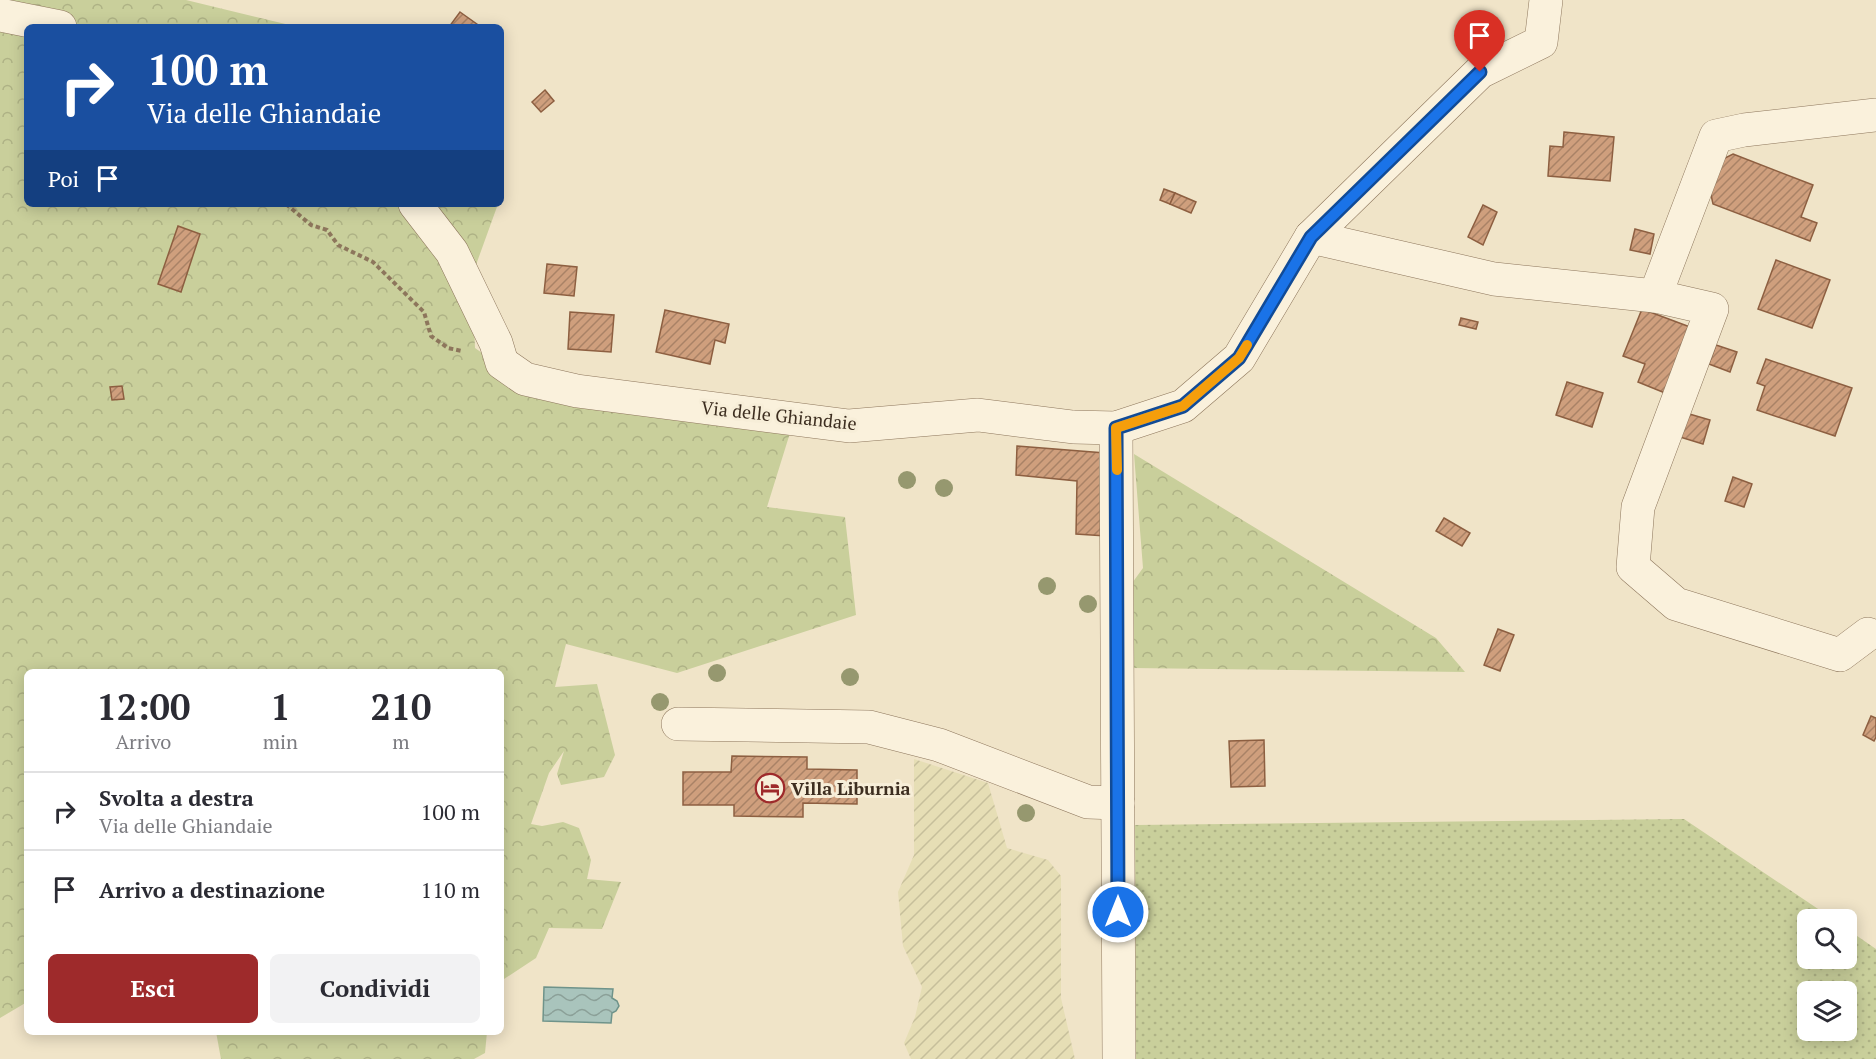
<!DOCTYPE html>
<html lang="it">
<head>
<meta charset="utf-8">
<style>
	:root { --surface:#fff; --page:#f2f2f3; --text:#2b2b33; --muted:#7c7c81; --line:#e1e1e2; --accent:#9e2a2b }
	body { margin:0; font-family:"PT Serif",serif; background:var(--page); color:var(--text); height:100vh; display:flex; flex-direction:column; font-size:22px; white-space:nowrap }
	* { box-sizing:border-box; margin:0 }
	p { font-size:20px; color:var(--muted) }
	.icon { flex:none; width:33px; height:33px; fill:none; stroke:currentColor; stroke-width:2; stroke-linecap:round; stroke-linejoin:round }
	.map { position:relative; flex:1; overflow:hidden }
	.panel { position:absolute; left:24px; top:669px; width:480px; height:366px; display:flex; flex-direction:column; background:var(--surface); border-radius:9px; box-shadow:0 3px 15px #0003 }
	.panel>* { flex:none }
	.guide { position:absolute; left:24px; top:24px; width:480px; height:183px; border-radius:9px; box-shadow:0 3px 15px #0003; background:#1a4fa0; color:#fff; overflow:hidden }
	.controls { position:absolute; left:1797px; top:909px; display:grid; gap:12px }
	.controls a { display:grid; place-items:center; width:60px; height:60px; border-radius:9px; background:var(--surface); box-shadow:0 3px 15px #0003; font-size:30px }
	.pin { position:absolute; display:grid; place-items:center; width:51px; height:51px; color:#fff; margin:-62px -26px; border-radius:50% 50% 50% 0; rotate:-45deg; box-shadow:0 0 6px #0007 }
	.pin .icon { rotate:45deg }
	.me { position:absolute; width:66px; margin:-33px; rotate:0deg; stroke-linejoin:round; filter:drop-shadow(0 0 4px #0008) }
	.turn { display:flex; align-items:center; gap:21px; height:126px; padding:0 24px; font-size:27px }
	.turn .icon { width:78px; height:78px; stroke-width:2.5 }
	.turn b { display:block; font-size:42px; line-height:51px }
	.then { display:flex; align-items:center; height:57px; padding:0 24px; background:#0003; gap:12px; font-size:22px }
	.eta { display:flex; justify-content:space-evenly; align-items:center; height:102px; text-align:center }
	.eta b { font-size:36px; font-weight:600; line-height:42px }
	.action { display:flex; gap:12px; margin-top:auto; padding:12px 24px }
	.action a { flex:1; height:69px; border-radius:9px; background:var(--accent); color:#fff; font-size:24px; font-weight:600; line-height:69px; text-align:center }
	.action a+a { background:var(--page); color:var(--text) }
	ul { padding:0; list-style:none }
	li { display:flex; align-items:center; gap:18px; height:78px; padding:0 24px; border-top:2px solid var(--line) }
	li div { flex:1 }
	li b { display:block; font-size:22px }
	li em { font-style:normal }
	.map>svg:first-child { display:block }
	.farmland { fill:url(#farmland-furrows) }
	.grass { fill:url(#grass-dots); fill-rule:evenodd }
	.forest { fill:url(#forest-crowns) }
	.water { fill:url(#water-waves); stroke:#6f938a; stroke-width:1.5 }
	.building { fill:url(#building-hatch); stroke:#8d5f41; stroke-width:1.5 }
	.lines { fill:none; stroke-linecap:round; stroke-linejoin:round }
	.minor-casing { stroke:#8d765c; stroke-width:34 }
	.path { stroke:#8d765c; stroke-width:4; stroke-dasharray:4.5 3; stroke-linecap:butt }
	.minor { stroke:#faf1dc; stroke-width:33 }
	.tree { fill:#96986f }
	.route-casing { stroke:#114b97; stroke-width:15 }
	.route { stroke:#1a73e8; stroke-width:10 }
	.slow { stroke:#f59e0b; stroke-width:10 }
	.labels { text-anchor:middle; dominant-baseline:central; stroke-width:6; stroke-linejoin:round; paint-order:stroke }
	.street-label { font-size:18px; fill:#3d2e20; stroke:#f7eed8 }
	.poi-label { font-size:18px; font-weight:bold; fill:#3d2e20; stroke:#f7eed8; text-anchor:start }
</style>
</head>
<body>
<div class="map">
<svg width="1876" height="1059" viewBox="0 0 1876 1059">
	<defs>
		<pattern id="farmland-furrows" width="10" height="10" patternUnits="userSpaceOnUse" patternTransform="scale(1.5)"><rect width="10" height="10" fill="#e6deb5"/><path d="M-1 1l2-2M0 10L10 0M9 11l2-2" fill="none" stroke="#c6bf9b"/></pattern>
		<pattern id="grass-dots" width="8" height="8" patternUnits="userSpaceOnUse" patternTransform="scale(1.5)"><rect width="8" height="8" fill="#c9cf9b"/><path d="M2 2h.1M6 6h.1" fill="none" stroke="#aeb285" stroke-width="1.8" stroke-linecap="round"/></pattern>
		<pattern id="forest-crowns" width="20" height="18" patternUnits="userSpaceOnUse" patternTransform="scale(1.5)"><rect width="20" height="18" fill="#c9cf9b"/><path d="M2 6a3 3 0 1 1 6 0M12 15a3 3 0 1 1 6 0" fill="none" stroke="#aeb285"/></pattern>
		<pattern id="water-waves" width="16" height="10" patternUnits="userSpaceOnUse" patternTransform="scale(1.5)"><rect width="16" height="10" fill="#a9c4bc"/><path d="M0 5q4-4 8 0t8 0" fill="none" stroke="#8ba098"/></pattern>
		<pattern id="building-hatch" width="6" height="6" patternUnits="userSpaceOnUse" patternTransform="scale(1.5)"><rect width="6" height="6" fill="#cf9f7d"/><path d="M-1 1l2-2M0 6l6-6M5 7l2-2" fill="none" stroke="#a98266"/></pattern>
	</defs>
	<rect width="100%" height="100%" fill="#f0e4c8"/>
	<polygon class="farmland" points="914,759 988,783 1007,848 1048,860 1061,876 1061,998 1075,1059 911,1059 904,1043 915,1017 922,987 903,946 898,892 914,855"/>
	<path class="grass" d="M1684 819 1833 919 1808 920V958H1846L1847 929 1876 949V1059H1136L1135 825ZM1808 992H1846V1030H1808Z"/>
	<g class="forest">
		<polygon points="0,0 186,0 298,27 27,27 27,204 498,204 472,276 475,348 528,385 790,433 767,507 845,517 856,615 677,673 566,644 555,687 597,684 615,755 604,777 561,785 557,774 564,751 549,773 531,824 542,826 563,822 579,828 591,860 587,879 621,882 602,929 549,928 536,958 501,981 501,672 27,672 27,1002 0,1018"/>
		<polygon points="1134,454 1436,638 1465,672 1132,668 1127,590 1143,568"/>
		<polygon points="216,1032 487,1032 485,1053 474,1059 221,1059"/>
	</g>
	<polygon class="water" points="544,987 613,989 612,998 617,1001 619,1006 616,1011 612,1013 611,1023 543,1021"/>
	<g class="building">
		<polygon points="460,12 481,27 449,27"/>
		<polygon points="545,90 554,101 541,112 532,102"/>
		<polygon points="1564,132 1614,137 1610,181 1548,176 1550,146 1563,147"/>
		<polygon points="1733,154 1813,185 1801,217 1817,223 1810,241 1713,204 1710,190 1721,160"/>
		<polygon points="1164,189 1175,193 1170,204 1160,200"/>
		<polygon points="1175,193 1196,202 1191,213 1170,204"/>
		<polygon points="1483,205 1497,212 1483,245 1468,237"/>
		<polygon points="178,226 200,234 181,292 158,284"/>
		<polygon points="1635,229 1654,234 1650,254 1630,250"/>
		<polygon points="1776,260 1830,280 1812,328 1758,309"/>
		<polygon points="547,264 577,267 574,296 544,293"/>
		<polygon points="1642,309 1690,327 1665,393 1638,382 1645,364 1623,356"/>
		<polygon points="665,310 729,324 725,343 715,340 710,364 656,352"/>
		<polygon points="570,312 614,315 611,352 568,349"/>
		<polygon points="1461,318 1478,322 1476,329 1459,325"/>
		<polygon points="1716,345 1737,352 1730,372 1709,364"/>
		<polygon points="1766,359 1852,388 1835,436 1757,410 1765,386 1757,383"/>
		<polygon points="1567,382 1603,393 1592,427 1556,415"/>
		<polygon points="122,386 124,399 112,400 110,387"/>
		<polygon points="1686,413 1710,420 1703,444 1680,437"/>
		<polygon points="1017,446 1105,453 1106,536 1076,534 1077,481 1016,475"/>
		<polygon points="1733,477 1752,484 1744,507 1725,501"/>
		<polygon points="1444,518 1470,533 1462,546 1436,531"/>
		<polygon points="1498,629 1514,635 1500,671 1484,665"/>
		<polygon points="1871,716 1876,718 1876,737 1874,741 1863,735"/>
		<polygon points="1264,740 1265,786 1231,787 1229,741"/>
		<polygon points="732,756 807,757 807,769 857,770 857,804 803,803 803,817 734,816 734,805 683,805 683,772 731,772"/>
	</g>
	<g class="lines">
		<g class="minor-casing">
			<g id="minor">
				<polyline points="0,15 60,27"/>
				<polyline points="415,204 452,252 496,343 502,363 525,379 577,391 849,426 978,415 1073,427 1116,428 1183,406 1239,358 1311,237 1480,72 1541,42 1546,0"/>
				<polyline points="1311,237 1494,279 1655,296 1712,309 1638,507 1633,567 1676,604 1840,655 1868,634"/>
				<polyline points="1655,296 1716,136 1744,130 1876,115"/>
				<polyline points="1116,428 1119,1059"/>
				<polyline points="678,724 869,727 939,745 1088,802 1118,803"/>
			</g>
		</g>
		<polyline class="path" points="286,204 311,225 327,230 338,245 373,262 424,312 431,336 448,348 462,351"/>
		<use href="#minor" class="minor"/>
	</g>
	<g class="tree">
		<circle cx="907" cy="480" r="9"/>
		<circle cx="944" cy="488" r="9"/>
		<circle cx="1047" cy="586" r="9"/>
		<circle cx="1088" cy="604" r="9"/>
		<circle cx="717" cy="673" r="9"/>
		<circle cx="850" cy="677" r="9"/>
		<circle cx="660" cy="702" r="9"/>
		<circle cx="1026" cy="813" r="9"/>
	</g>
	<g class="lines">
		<g class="route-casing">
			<polyline id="route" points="1118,912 1116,428 1183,406 1239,358 1311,237 1480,72"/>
		</g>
		<use href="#route" class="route"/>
		<polyline class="slow" points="1117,470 1116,428 1183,406 1239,358 1247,345"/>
	</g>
	<defs>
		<g id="hotel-ring" transform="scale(1.5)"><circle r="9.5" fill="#f7eed8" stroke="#9e2a2b" stroke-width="1.5"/><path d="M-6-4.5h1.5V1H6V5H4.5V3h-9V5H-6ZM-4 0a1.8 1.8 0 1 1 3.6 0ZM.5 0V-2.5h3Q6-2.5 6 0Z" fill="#9e2a2b"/></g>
	</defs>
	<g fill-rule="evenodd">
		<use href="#hotel-ring" x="770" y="788"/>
	</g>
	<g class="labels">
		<g class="street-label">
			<text transform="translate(779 415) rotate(6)">Via delle Ghiandaie</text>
		</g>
		<g class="poi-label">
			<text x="791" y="788">Villa Liburnia</text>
		</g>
	</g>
</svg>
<div class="controls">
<a><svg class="icon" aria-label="search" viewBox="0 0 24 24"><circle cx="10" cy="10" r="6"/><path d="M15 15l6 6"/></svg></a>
<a><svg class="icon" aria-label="layers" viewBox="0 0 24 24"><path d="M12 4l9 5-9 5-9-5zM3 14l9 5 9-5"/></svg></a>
</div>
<div class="pin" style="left:1480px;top:72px;background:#d93025"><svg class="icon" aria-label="arrive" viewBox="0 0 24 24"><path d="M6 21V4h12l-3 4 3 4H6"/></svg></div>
<svg class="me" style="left:1118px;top:912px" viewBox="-20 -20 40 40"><circle r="17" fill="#1a73e8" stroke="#fff" stroke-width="3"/><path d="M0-11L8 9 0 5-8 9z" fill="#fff"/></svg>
<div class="guide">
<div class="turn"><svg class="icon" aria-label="right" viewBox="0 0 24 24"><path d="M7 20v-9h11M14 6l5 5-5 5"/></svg><div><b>100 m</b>Via delle Ghiandaie</div></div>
<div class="then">Poi<svg class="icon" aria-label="arrive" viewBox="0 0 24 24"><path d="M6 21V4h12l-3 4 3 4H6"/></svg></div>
</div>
<section class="panel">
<div class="eta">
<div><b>12:00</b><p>Arrivo</p></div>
<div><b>1</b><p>min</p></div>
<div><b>210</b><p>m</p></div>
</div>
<ul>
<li><svg class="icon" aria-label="right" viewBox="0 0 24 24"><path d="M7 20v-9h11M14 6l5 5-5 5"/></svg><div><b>Svolta a destra</b><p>Via delle Ghiandaie</p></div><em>100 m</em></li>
<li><svg class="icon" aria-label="arrive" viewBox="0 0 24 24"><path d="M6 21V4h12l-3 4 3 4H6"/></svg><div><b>Arrivo a destinazione</b></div><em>110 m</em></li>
</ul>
<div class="action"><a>Esci</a><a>Condividi</a></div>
</section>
</div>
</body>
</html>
